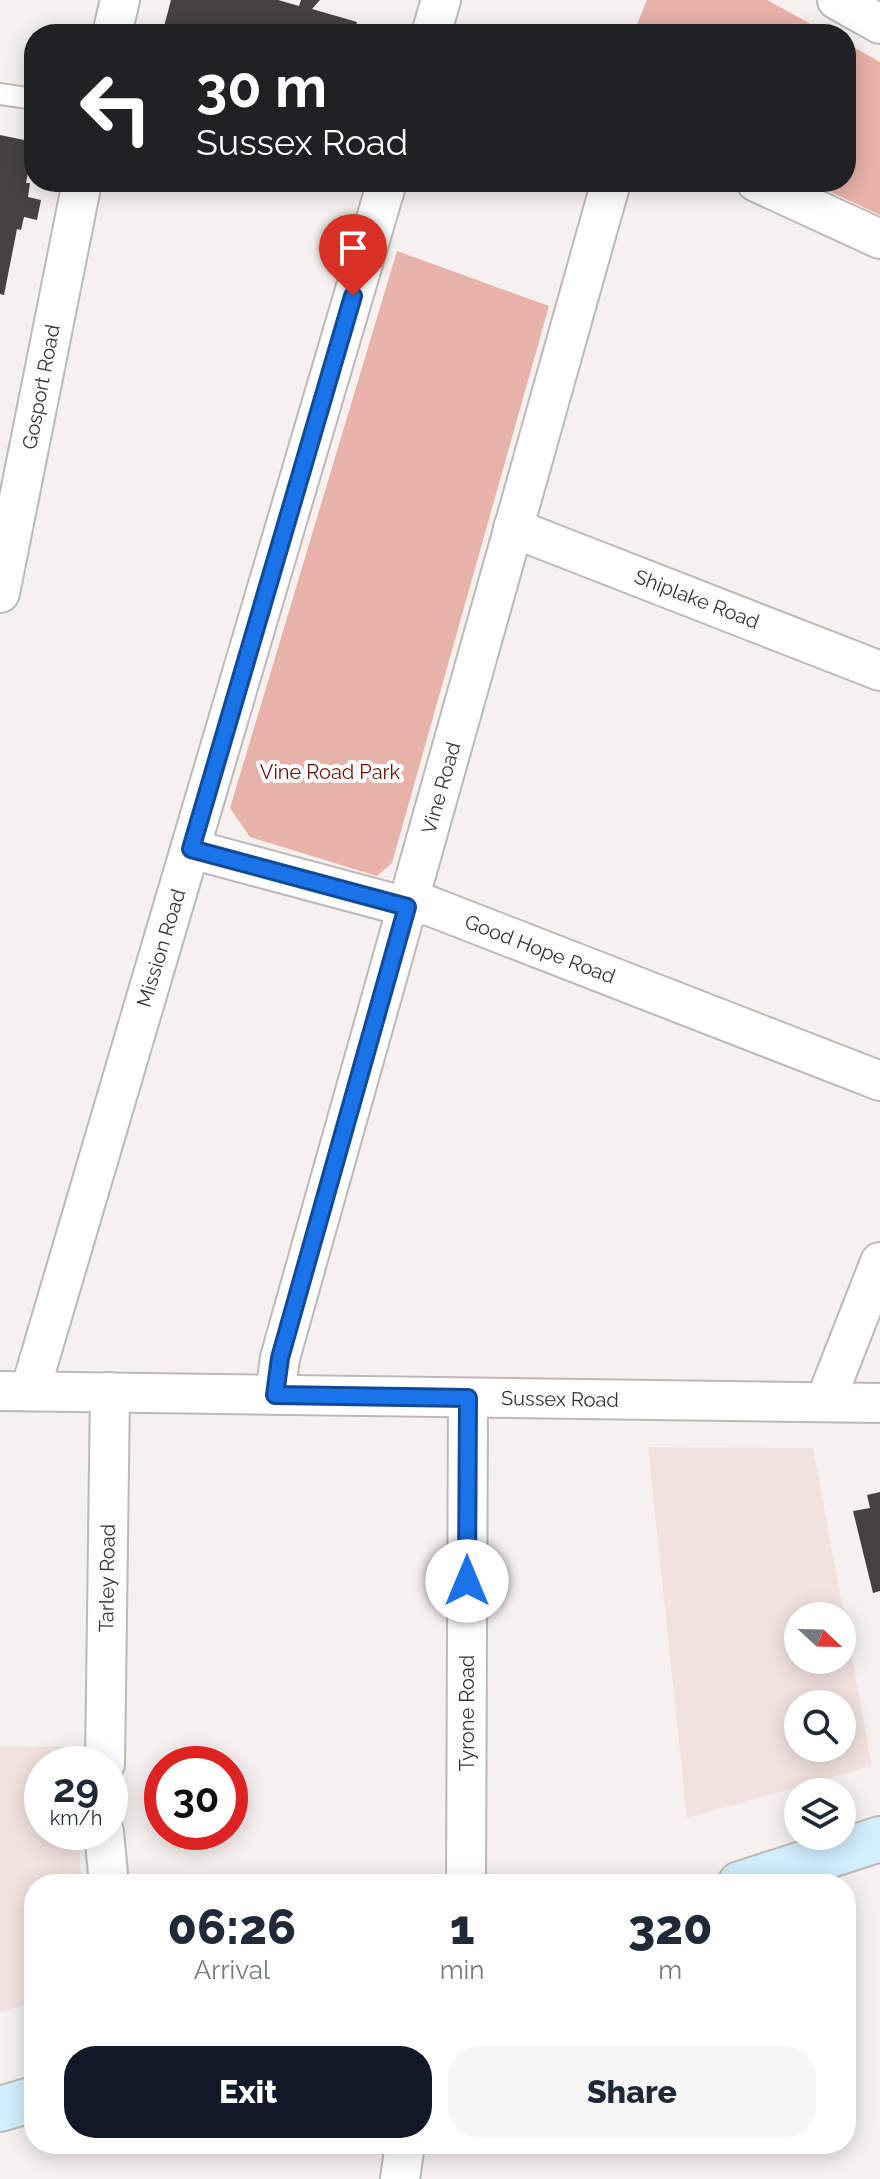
<!DOCTYPE html>
<html lang="en">
<head>
<meta charset="utf-8">
<style>
	:root { --surface:#fff; --page:#f6f6f7; --text:#1f2937; --muted:#747a83; --accent:#111827 }
	body { margin:0; font-family:Raleway,sans-serif; background:var(--page); color:var(--text); height:100vh; display:flex; flex-direction:column; font-size:30px; white-space:nowrap }
	* { box-sizing:border-box; margin:0 }
	p { font-size:26px; color:var(--muted) }
	.icon { flex:none; width:44px; height:44px; fill:none; stroke:currentColor; stroke-width:2; stroke-linecap:round; stroke-linejoin:round }
	.map { position:relative; flex:1; overflow:hidden }
	.details { position:absolute; left:24px; top:1874px; width:832px; height:280px; display:flex; flex-direction:column; background:var(--surface); border-radius:32px; box-shadow:0 4px 20px #0003 }
	.details>* { flex:none }
	.hud { position:absolute; left:24px; top:24px; width:832px; height:168px; border-radius:32px; box-shadow:0 4px 20px #0003; background:#202124; color:#fff; overflow:hidden }
	.needle { width:52px; rotate:112deg }
	.buttons { position:absolute; left:784px; top:1602px; display:grid; gap:16px }
	.buttons a { display:grid; place-items:center; width:72px; height:72px; border-radius:50%; background:var(--surface); box-shadow:0 4px 20px #0003; font-size:40px }
	.speed { position:absolute; left:24px; top:1746px; display:flex; gap:16px; font-size:40px; font-weight:700; text-align:center }
	.speed>* { display:grid; place-content:center; width:104px; height:104px; border-radius:50%; background:var(--surface); box-shadow:0 4px 20px #0003; line-height:1 }
	.speed small { font-size:20px; font-weight:400 }
	.speed .limit { border:12px solid #d22; background:#fff; color:#111 }
	.pin { position:absolute; display:grid; place-items:center; width:68px; height:68px; color:#fff; margin:-82px -34px; border-radius:50% 50% 50% 0; rotate:-45deg; box-shadow:0 0 8px #0007 }
	.pin .icon { rotate:45deg }
	.me { position:absolute; width:88px; margin:-44px; rotate:0deg; stroke-linejoin:round; filter:drop-shadow(0 0 6px #0008) }
	.turn { display:flex; align-items:center; gap:28px; height:168px; padding:0 40px; font-size:36px }
	.turn .icon { width:104px; height:104px; stroke-width:2.5 }
	.turn b { display:block; font-size:56px; line-height:68px }
	.eta { display:flex; justify-content:space-evenly; align-items:center; height:136px; text-align:center }
	.eta b { font-size:48px; font-weight:800; line-height:56px }
	.action { display:flex; gap:16px; margin-top:auto; padding:16px 40px }
	.action a { flex:1; height:92px; border-radius:32px; background:var(--accent); color:#fff; font-size:32px; font-weight:800; line-height:92px; text-align:center }
	.action a+a { background:var(--page); color:var(--text) }
	.map>svg:first-child { display:block }
	.built { fill:#f1e2df; fill-rule:evenodd }
	.green { fill:#e7b2a8 }
	.building { fill:#474241 }
	.lines { fill:none; stroke-linecap:round; stroke-linejoin:round }
	.lane-casing { stroke:#beb9b7; stroke-width:24 }
	.street-casing { stroke:#beb9b7; stroke-width:42 }
	.secondary-casing { stroke:#beb9b7; stroke-width:48 }
	.lane { stroke:#fff; stroke-width:20 }
	.street { stroke:#fff; stroke-width:38 }
	.secondary { stroke:#d1eefc; stroke-width:44 }
	.route-casing { stroke:#114b97; stroke-width:20 }
	.route { stroke:#1a73e8; stroke-width:14 }
	.labels { text-anchor:middle; dominant-baseline:central; stroke-width:8; stroke-linejoin:round; paint-order:stroke }
	.street-label { font-size:20px; fill:#373534; stroke:#fefefe }
	.park-label { font-size:20px; fill:#6c0f06; stroke:#fefefe }
</style>
</head>
<body>
<div class="map">
<svg width="880" height="2179" viewBox="0 0 880 2179">
	<rect width="100%" height="100%" fill="#f6f0ee"/>
	<g class="built">
		<path d="M648 1447 813 1448 872 1766 687 1818ZM798 1616H842V1660H798ZM798 1704H842V1748H798Z"/>
		<polygon points="0,1746 81,1747 81,1764 42,1764 42,1832 80,1832 80,1866 86,1884 34,1884 34,2002 0,2012"/>
	</g>
	<g class="green">
		<polygon points="647,0 767,0 829,34 633,34"/>
		<polygon points="846,43 880,62 880,215 809,182 846,182"/>
		<polygon points="397,251 549,306 392,863 377,876 250,837 230,808"/>
	</g>
	<g class="building">
		<polygon points="171,0 278,0 299,6 301,0 320,0 312,9 357,22 354,34 162,34"/>
		<polygon points="0,135 34,142 26,183 30,183 28,197 41,200 37,220 24,217 21,230 17,229 4,295 0,294"/>
		<polygon points="880,1492 880,1591 873,1593 853,1511 870,1508 867,1495"/>
	</g>
	<g class="lines">
		<g class="lane-casing">
			<polyline id="lane" points="0,94 34,99"/>
		</g>
		<g class="street-casing">
			<g id="street">
				<polyline points="837,0 880,24"/>
				<polyline points="112,34 120,0"/>
				<polyline points="431,34 441,0"/>
				<polyline points="756,182 880,239"/>
				<polyline points="513,528 880,671"/>
				<polyline points="0,593 82,182"/>
				<polyline points="191,849 407,907 427,905 880,1081"/>
				<polyline points="0,1391 880,1403"/>
				<polyline points="30,1391 387,182"/>
				<polyline points="275,1395 280,1358 611,182"/>
				<polyline points="825,1402 880,1262"/>
				<polyline points="105,1764 110,1392"/>
				<polyline points="104,1832 109,1884"/>
				<polyline points="466,1884 468,1398"/>
				<polyline points="400,2179 405,2144"/>
			</g>
		</g>
		<g class="secondary-casing">
			<g id="secondary">
				<polyline points="740,1884 880,1839"/>
				<polyline points="0,2109 34,2099"/>
			</g>
		</g>
		<use href="#lane" class="lane"/>
		<use href="#street" class="street"/>
		<use href="#secondary" class="secondary"/>
	</g>
	<g class="lines">
		<g class="route-casing">
			<polyline id="route" points="353,296 191,849 407,907 280,1358 275,1395 468,1398 467,1581"/>
		</g>
		<use href="#route" class="route"/>
	</g>
	<g class="labels">
		<g class="street-label">
			<text transform="translate(41 387) rotate(-79)">Gosport Road</text>
			<text transform="translate(697 599) rotate(21)">Shiplake Road</text>
			<text transform="translate(441 788) rotate(-74)">Vine Road</text>
			<text transform="translate(161 948) rotate(-73)">Mission Road</text>
			<text transform="translate(540 949) rotate(21)">Good Hope Road</text>
			<text transform="translate(560 1399) rotate(1)">Sussex Road</text>
			<text transform="translate(107 1578) rotate(-89)">Tarley Road</text>
			<text transform="translate(467 1713) rotate(-90)">Tyrone Road</text>
		</g>
		<g class="park-label">
			<text x="330" y="772">Vine Road Park</text>
		</g>
	</g>
</svg>
<div class="buttons">
<a><svg class="needle" viewBox="-14 -14 28 28"><path d="M0-13l5 13h-10z" fill="#e53935"/><path d="M0 13l5-13h-10z" fill="#747a83"/></svg></a>
<a><svg class="icon" aria-label="search" viewBox="0 0 24 24"><circle cx="10" cy="10" r="6"/><path d="M15 15l6 6"/></svg></a>
<a><svg class="icon" aria-label="layers" viewBox="0 0 24 24"><path d="M12 4l9 5-9 5-9-5zM3 14l9 5 9-5"/></svg></a>
</div>
<div class="speed"><div>29<small>km/h</small></div><div class="limit">30</div></div>
<div class="pin" style="left:353px;top:296px;background:#d93025"><svg class="icon" aria-label="arrive" viewBox="0 0 24 24"><path d="M6 21V4h12l-3 4 3 4H6"/></svg></div>
<svg class="me" style="left:467px;top:1581px" viewBox="-20 -20 40 40"><circle r="19" fill="#fff"/><path d="M0-13L10 11 0 6-10 11z" fill="#1a73e8"/></svg>
<div class="hud">
<div class="turn"><svg class="icon" aria-label="left" viewBox="0 0 24 24"><path d="M17 20v-9H6M10 6l-5 5 5 5"/></svg><div><b>30 m</b>Sussex Road</div></div>
</div>
<section class="details">
<div class="eta">
<div><b>06:26</b><p>Arrival</p></div>
<div><b>1</b><p>min</p></div>
<div><b>320</b><p>m</p></div>
</div>
<div class="action"><a>Exit</a><a>Share</a></div>
</section>
</div>
</body>
</html>
